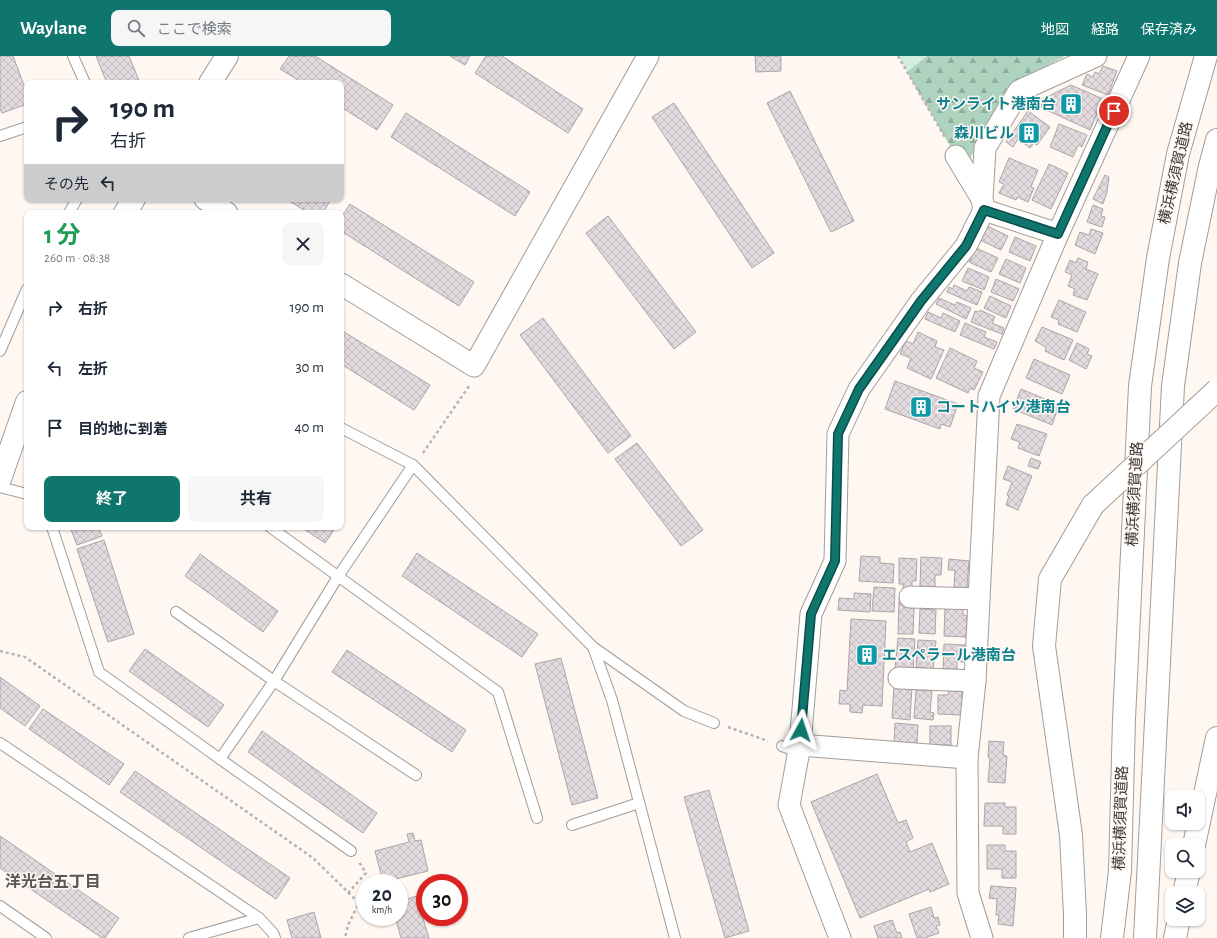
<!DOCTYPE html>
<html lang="ja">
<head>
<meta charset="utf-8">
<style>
	:root { --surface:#fff; --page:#f6f6f7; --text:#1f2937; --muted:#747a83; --accent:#0f766e }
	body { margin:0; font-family:"Alegreya Sans","Noto Sans JP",sans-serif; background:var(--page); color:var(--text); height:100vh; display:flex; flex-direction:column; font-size:15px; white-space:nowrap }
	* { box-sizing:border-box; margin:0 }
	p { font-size:13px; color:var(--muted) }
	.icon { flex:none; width:22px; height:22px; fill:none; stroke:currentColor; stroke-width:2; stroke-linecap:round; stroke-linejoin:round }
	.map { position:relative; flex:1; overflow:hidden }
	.details { position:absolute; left:24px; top:154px; width:320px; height:320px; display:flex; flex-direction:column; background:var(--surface); border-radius:8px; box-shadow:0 1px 3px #0004 }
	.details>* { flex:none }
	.guide { position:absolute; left:24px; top:24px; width:320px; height:122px; border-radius:8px; box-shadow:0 1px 3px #0004; background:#fff; color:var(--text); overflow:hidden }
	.fabs { position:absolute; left:1165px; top:734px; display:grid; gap:8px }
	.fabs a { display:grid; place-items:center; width:40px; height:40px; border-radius:8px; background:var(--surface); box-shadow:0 1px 3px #0004; font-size:20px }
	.speed { position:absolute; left:356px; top:818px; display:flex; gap:8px; font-size:20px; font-weight:700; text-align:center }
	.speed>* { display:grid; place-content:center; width:52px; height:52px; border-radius:50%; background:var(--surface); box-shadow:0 1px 3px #0004; line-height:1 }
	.speed small { font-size:10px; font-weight:400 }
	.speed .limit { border:6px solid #d22; background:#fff; color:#111 }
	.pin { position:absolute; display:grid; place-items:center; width:34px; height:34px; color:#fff; margin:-17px; border:2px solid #fff; border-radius:50%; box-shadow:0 1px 4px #0007 }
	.me { position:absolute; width:44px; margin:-22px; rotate:5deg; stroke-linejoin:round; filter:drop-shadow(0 0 3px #0008) }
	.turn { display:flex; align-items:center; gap:14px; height:84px; padding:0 20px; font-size:18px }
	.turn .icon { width:52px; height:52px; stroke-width:2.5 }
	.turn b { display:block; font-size:28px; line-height:34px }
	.then { display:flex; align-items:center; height:38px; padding:0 20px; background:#0003; gap:8px; font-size:15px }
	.round { display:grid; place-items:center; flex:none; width:42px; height:42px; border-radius:8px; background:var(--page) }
	.summary { display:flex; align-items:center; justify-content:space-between; height:68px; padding:0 20px }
	h1 { font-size:24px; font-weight:700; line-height:30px; color:#1e9e55 }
	.action { display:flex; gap:8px; margin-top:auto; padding:8px 20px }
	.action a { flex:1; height:46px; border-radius:8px; background:var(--accent); color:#fff; font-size:16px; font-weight:700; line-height:46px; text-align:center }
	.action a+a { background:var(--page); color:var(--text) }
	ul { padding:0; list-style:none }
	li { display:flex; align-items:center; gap:12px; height:60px; padding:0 20px }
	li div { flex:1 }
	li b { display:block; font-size:15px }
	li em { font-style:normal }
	header { display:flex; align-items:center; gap:24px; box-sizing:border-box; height:56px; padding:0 20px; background:var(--accent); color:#fff }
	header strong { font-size:19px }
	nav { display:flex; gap:22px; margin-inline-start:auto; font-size:14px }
	.search { width:280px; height:36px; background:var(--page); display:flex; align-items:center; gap:10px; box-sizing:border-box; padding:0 14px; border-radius:8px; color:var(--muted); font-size:15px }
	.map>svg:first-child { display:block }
	.grass { fill:#d2eede }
	.forest { fill:url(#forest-firs) }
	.building { fill:url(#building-cross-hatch); stroke:#aca5a8 }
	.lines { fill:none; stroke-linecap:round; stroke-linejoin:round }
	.lane-casing { stroke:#a39d98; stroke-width:12 }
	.street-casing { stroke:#a39d98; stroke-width:23 }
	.secondary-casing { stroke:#a39d98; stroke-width:24 }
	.highway-casing { stroke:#a39d98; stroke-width:24 }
	.path { stroke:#b9b3b0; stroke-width:2.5; stroke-dasharray:3 3; stroke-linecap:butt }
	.lane { stroke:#fff; stroke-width:10 }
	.street { stroke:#fff; stroke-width:21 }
	.secondary { stroke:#fff; stroke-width:22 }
	.highway { stroke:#fff; stroke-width:22 }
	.highway-bridge-casing { stroke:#a39d98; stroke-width:24; stroke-linecap:butt }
	.highway-bridge { stroke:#fff; stroke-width:22 }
	.route-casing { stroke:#0a4d48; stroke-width:10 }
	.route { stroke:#0f766e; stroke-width:7 }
	.labels { text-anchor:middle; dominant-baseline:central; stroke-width:3; stroke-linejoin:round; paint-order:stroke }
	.culture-label { font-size:15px; font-weight:bold; fill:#0d838f; stroke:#fef7f2; text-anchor:end }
	.street-label { font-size:15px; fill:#3a3736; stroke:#fef7f2 }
	.neighbourhood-label { font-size:16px; font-weight:bold; fill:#5b5551; stroke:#fef7f2 }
</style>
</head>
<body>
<header>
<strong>Waylane</strong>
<div class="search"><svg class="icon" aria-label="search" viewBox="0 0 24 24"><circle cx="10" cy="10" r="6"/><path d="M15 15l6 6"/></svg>ここで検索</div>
<nav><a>地図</a><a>経路</a><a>保存済み</a></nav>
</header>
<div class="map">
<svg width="1217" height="882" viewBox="0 0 1217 882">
	<defs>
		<pattern id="forest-firs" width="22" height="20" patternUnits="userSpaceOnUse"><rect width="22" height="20" fill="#aed4bf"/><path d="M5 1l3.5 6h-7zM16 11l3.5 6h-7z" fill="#8fad9c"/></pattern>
		<pattern id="building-cross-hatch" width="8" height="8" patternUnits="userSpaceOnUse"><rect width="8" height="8" fill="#e2dade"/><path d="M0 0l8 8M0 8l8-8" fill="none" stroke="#c3bcbf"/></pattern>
	</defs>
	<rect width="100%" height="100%" fill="#fef7f2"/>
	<polygon class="grass" points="898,0 927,0 907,16"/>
	<polygon class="forest" points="927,0 1065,0 1007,32 964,114 907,16"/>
	<g class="building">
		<polygon points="0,0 13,0 27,37 27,48 2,57 0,53"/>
		<polygon points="96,0 129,0 140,27 107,27"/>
		<polygon points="289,0 315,0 393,49 377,74 341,51 341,27 303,27 280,13"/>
		<polygon points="450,0 470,0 465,9"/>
		<polygon points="486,0 502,0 583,53 568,77 475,17"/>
		<polygon points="755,0 781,0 781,15 756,16"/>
		<polygon points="1103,10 1117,15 1108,39 1082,29 1087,18 1093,21 1095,16 1099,18"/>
		<polygon points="1071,29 1103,43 1090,74 1042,52 1041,44"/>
		<polygon points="790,35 854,165 831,176 767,47"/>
		<polygon points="674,47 774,197 752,212 652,61"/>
		<polygon points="1028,55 1050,71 1037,89 1034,87 1030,92 1018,83 1013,91 1006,86"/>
		<polygon points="406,57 530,136 515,160 391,81"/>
		<polygon points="1059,68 1087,79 1082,91 1078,89 1073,101 1050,91"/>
		<polygon points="1009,102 1038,114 1031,131 1034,132 1028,146 1017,141 1016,144 999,137 1004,128 999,126"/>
		<polygon points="1049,108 1068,117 1051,153 1032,144"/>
		<polygon points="1105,119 1109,121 1107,136 1103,148 1093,143"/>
		<polygon points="286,143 331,143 323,157 309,157"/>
		<polygon points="350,148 474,226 459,250 341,175 341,162"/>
		<polygon points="1093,149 1103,153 1101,160 1105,161 1102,171 1087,166"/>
		<polygon points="608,160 696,276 674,293 586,177"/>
		<polygon points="987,170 1008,180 1001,194 980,184"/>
		<polygon points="1091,173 1103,177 1095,198 1075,189 1080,176 1089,179"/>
		<polygon points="1015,181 1036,190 1030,205 1009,196"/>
		<polygon points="976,192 998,202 991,216 969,206"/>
		<polygon points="1078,202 1088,206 1086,213 1098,218 1087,244 1073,239 1075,233 1068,230 1072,219 1065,216 1070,204 1076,207"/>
		<polygon points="1006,203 1026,212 1020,227 999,218"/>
		<polygon points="968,212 989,221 984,234 962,225"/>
		<polygon points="996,223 1019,233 1013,245 991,236"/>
		<polygon points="954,229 967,235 969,231 982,236 977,249 947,236 949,231 953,233"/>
		<polygon points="990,240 1011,250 1006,262 984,252"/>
		<polygon points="939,242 955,249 957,246 971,252 966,263 936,248"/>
		<polygon points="1059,244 1086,256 1077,276 1058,268 1059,264 1051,261"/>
		<polygon points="980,254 995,261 992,267 1004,272 1002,278 971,266 975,255 979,256"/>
		<polygon points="928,256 941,262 943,257 960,265 955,276 925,263"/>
		<polygon points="543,262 631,380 608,397 520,279"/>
		<polygon points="965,267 986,276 984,281 997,286 994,293 960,279"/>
		<polygon points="1042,271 1073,284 1064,304 1045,295 1046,291 1035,285"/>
		<polygon points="341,274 430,329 414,354 341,308"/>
		<polygon points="918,276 937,285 935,291 944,294 931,323 907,312 911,302 900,298 906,285 913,288"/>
		<polygon points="1077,287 1089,293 1087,298 1092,300 1086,313 1069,304"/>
		<polygon points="950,292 977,305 974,312 983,316 974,334 970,332 968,337 936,322"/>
		<polygon points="1034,303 1070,319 1062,338 1026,322"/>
		<polygon points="895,325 958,348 950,371 941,368 940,373 885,353"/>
		<polygon points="1021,333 1059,349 1052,369 1013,353"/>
		<polygon points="1017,368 1047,378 1039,400 1018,392 1020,386 1011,383"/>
		<polygon points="637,387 703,474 681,490 615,403"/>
		<polygon points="1031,402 1041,406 1038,413 1028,410"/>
		<polygon points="1008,410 1032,420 1018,454 1006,449 1009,440 1007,439 1012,426 1003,423"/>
		<polygon points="70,471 98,471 102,480 77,489"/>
		<polygon points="301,471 336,471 325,487"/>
		<polygon points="104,484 134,578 108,586 77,493"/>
		<polygon points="417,497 538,578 522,601 402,520"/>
		<polygon points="200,498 278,555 263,576 185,520"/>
		<polygon points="861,500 880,501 880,507 894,508 893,527 859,525"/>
		<polygon points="921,501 942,502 941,519 935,519 935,531 920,530"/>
		<polygon points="899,502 917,503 916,525 912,525 912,534 903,533 903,528 899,528"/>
		<polygon points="949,503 969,505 967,532 954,531 955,514 948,514"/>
		<polygon points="874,531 895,532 894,556 872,555"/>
		<polygon points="854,537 871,538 870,556 838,554 839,542 854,543"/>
		<polygon points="899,545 908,545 908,552 914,552 913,578 898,578"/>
		<polygon points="945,552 963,553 963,559 967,560 966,581 944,580"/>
		<polygon points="920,553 936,554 935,578 919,577"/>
		<polygon points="851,563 886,565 882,650 863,649 862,657 850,656 850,648 839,648 840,634 847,635"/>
		<polygon points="898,582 915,583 913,615 895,613"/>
		<polygon points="918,584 936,585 933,613 916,611"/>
		<polygon points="944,588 965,589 964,606 957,605 957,613 943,613"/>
		<polygon points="145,593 224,649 208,671 129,615"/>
		<polygon points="347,594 466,674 452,696 332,616"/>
		<polygon points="561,602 598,742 572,749 535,608"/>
		<polygon points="0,621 40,650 25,670 0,652"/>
		<polygon points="894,630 912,631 910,664 892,662"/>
		<polygon points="916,634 932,635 930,656 934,657 933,664 914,662"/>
		<polygon points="949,635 962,635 962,659 938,658 938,639 948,639"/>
		<polygon points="43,653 124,708 109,729 29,673"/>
		<polygon points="895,667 918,669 917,687 894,686"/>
		<rect x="930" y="670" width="21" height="19"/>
		<polygon points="262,675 377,757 363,777 248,696"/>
		<polygon points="989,685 1004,686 1003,699 1007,700 1005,727 988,726 990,702 988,701"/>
		<polygon points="135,715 290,822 276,843 120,736"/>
		<polygon points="877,718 898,767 906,764 913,782 906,786 910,796 932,787 949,828 930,836 929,833 860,862 811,746"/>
		<polygon points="709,734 749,875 725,882 684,741"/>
		<polygon points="985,747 1005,747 1005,751 1016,751 1016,778 1003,778 1003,770 984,770"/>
		<polygon points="413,777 415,785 421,784 428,815 383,826 375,795 409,786 407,778"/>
		<polygon points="0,780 119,862 105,882 102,882 0,812"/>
		<polygon points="987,789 1005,789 1005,795 1016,795 1016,822 1002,822 1002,813 987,813"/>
		<polygon points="991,830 1016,832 1013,870 998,868 999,859 996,859 997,843 989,842"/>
		<polygon points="416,840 429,882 401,882 395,861 399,861 399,846"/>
		<polygon points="931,851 934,862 938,861 940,869 936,870 939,877 924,882 917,882 909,858"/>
		<polygon points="314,856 321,882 292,882 287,864"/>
		<polygon points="892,864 897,877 900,876 902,882 878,882 874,870"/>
	</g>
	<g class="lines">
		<g class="lane-casing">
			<g id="lane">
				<polyline points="73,0 85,27"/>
				<polyline points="0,80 27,71"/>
				<polyline points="69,157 77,143"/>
				<polyline points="0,295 27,233"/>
				<polyline points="341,372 413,409 593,591 612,644 675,882"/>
				<polyline points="0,431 27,438"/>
				<polyline points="52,471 99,616 220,703 274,625 339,519 413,409"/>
				<polyline points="270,471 498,636 537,762"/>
				<polyline points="176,556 274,625 416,719"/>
				<polyline points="593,591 684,655 714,667"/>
				<polyline points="0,687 259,862 189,882"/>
				<polyline points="782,690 799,696"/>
				<polyline points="220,703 351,795"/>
				<polyline points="572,769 639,747"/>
				<polyline points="0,850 46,882"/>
				<polyline points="259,862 273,877 275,882"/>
			</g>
		</g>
		<g class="street-casing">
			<g id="street">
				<polyline points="956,100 982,143"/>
				<polyline points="205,143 227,157"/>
				<polyline points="984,154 1058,178"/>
				<polyline points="341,228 474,310 648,0"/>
				<polyline points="910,541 979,543"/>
				<polyline points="899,622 975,625"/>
				<polyline points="800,689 967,702"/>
				<polyline points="840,882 789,749 800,689 811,558 835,505 838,378 859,333 921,245 966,190 984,154 982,143 985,92 1019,35 1096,0"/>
				<polyline points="982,882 968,837 967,702 975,625 989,340 1058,178 1139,0"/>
			</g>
		</g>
		<g class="secondary-casing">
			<g id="secondary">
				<polyline points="210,27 227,0"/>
				<polyline points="125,157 134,143"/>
				<polyline points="0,423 27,346"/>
			</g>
		</g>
		<g class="highway-casing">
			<g id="highway">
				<polyline points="1194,789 1217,682"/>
				<polyline points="1184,837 1189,815"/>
				<polyline points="1075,882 1075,858 1071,779 1044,590 1050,523 1093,449"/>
				<polyline points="1112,882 1120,815 1124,663 1140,330 1158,202 1178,98 1206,0"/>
				<polyline points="1145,882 1173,330 1190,207 1210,110 1217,84"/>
				<polyline points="1175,882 1179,863"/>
			</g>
		</g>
		<g class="path">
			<polyline points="898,0 946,83"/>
			<polyline points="423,397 469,330"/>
			<polyline points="0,595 25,601 313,802 359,847 348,869 345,882"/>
			<polyline points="728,671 768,685"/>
			<polyline points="348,837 366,817 359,806"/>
		</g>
		<use href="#lane" class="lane"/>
		<use href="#street" class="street"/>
		<use href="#secondary" class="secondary"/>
		<use href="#highway" class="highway"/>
		<g class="highway-bridge-casing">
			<polyline id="highway-bridge" points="1093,449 1217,334"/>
		</g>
		<use href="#highway-bridge" class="highway-bridge"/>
	</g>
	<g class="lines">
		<g class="route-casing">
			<polyline id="route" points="801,674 811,558 835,505 838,378 859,333 921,245 966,190 984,154 1058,178 1114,55"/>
		</g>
		<use href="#route" class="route"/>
	</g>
	<defs>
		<g id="building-square" transform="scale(1.15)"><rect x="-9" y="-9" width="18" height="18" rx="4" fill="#0f9aa8" stroke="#fef7f2"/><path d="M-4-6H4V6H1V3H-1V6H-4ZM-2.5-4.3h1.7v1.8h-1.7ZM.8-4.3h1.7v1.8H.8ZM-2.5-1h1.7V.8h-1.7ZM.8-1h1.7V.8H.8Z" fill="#fff"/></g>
	</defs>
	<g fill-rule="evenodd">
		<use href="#building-square" x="1071" y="48"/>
		<use href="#building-square" x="1029" y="77"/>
		<use href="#building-square" x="921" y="351"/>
		<use href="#building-square" x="867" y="599"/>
	</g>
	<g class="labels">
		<g class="culture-label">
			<text x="1056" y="48">サンライト港南台</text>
			<text x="1014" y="77">森川ビル</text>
			<text x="936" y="351" text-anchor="start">コートハイツ港南台</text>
			<text x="882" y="599" text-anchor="start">エスペラール港南台</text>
		</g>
		<g class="street-label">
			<text transform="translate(1176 117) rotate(-77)">横浜横須賀道路</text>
			<text transform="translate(1135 438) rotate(-87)">横浜横須賀道路</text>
			<text transform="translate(1121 762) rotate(-88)">横浜横須賀道路</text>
		</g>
		<g class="neighbourhood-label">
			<text x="53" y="826">洋光台五丁目</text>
		</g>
	</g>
</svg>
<div class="fabs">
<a><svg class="icon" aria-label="sound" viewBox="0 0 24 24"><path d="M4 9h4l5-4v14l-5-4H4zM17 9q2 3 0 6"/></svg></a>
<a><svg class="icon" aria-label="search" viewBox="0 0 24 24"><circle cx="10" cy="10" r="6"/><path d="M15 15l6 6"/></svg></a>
<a><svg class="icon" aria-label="layers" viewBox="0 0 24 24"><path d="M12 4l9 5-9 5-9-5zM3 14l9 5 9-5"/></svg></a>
</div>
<div class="speed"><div>20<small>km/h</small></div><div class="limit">30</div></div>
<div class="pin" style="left:1114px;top:55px;background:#d93025"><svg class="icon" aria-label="arrive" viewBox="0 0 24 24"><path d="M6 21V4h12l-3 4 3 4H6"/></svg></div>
<svg class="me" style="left:801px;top:674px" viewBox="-20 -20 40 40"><path d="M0-17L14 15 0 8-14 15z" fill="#0f766e" stroke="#fff" stroke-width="4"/></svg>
<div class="guide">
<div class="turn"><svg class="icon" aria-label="right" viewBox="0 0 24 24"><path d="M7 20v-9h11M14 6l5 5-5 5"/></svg><div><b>190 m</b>右折</div></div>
<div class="then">その先<svg class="icon" aria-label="left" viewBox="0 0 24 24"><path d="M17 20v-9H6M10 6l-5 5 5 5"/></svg></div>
</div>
<section class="details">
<div class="summary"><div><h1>1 分</h1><p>260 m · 08:38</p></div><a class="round"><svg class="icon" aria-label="close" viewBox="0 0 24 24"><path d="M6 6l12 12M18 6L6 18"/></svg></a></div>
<ul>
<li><svg class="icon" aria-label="right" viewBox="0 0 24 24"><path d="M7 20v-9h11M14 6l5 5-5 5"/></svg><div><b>右折</b></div><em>190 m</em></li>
<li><svg class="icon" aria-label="left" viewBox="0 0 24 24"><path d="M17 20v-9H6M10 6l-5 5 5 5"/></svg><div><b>左折</b></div><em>30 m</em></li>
<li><svg class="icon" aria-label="arrive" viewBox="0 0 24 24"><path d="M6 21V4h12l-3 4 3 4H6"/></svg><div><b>目的地に到着</b></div><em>40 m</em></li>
</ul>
<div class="action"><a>終了</a><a>共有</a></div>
</section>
</div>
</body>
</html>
